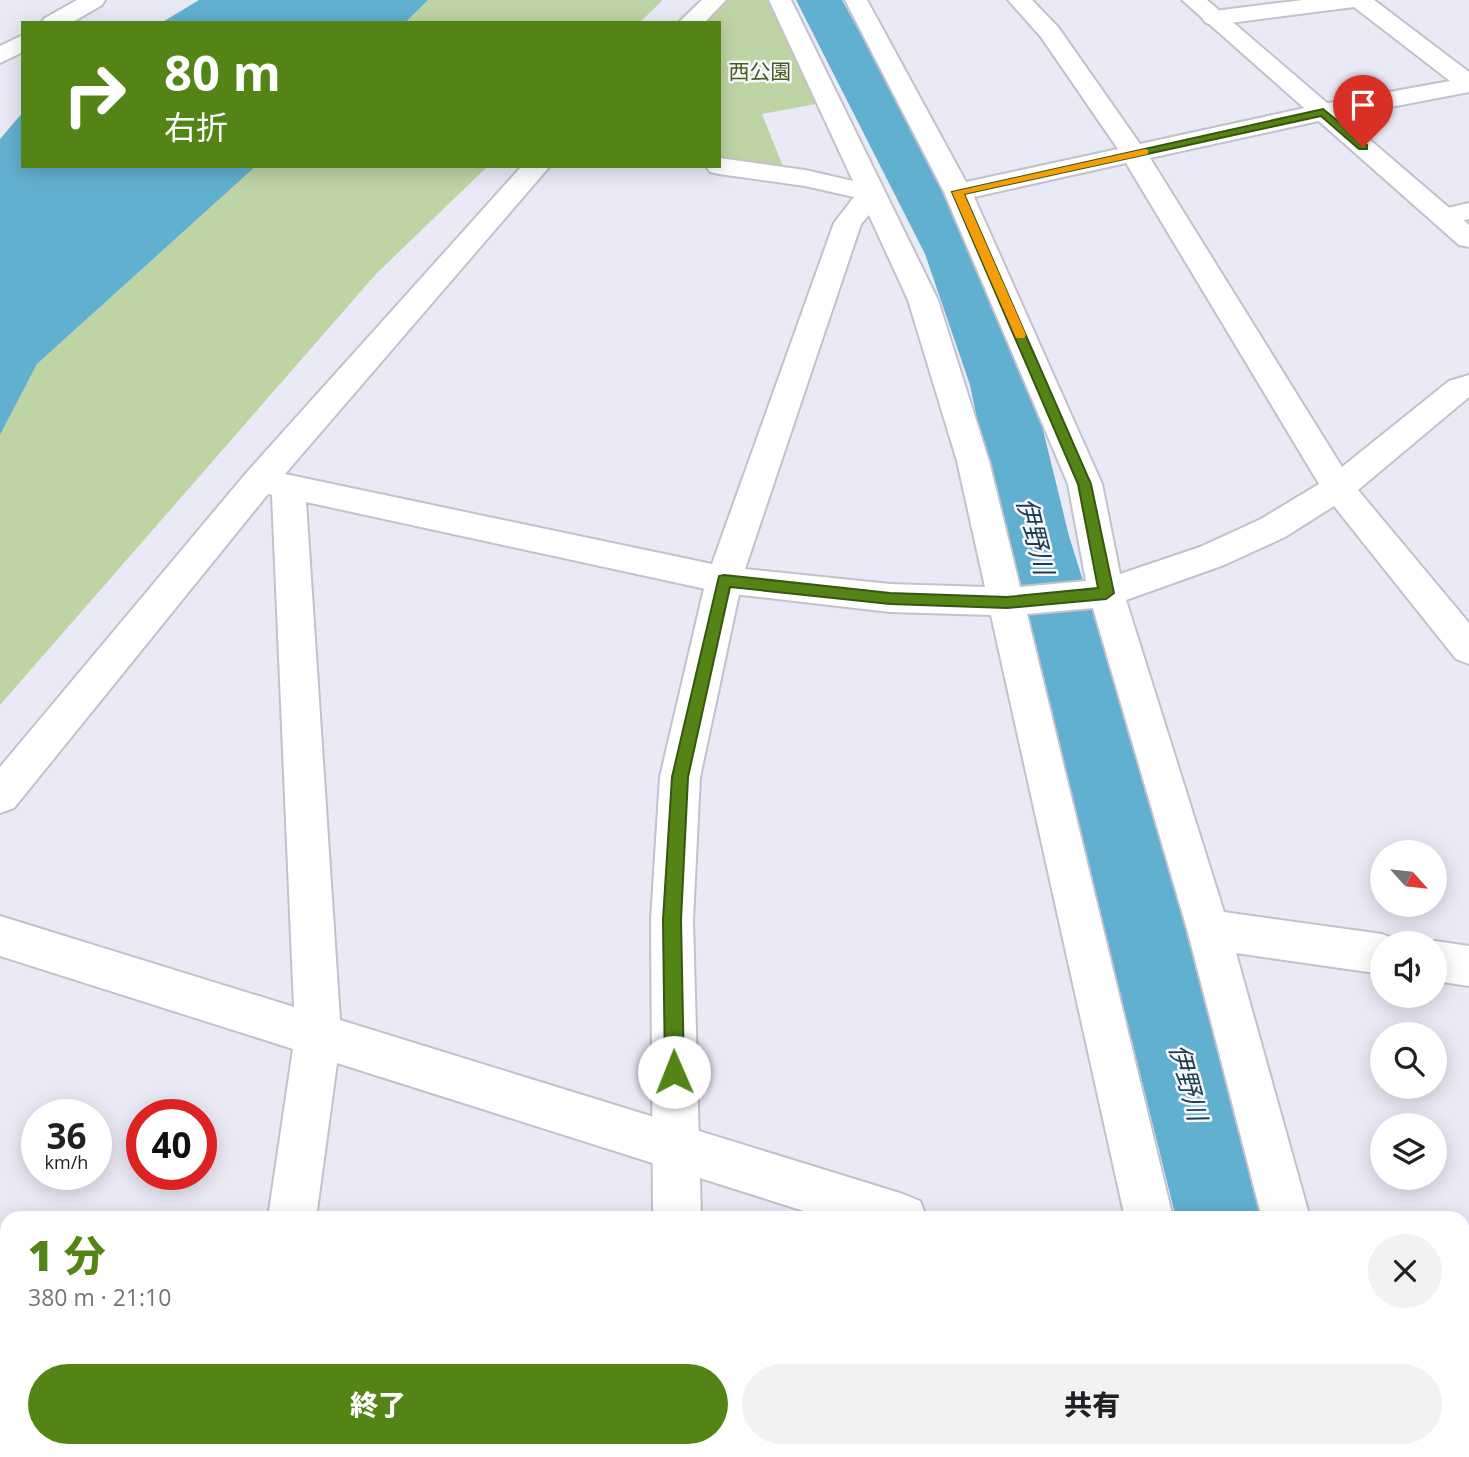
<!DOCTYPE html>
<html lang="ja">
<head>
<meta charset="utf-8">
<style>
	:root { --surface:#fff; --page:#f2f2f2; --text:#202124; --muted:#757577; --accent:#548416 }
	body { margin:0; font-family:"Open Sans","Noto Sans JP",sans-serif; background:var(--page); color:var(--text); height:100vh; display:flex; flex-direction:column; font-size:26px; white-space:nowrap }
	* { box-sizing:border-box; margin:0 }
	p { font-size:23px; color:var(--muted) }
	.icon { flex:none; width:38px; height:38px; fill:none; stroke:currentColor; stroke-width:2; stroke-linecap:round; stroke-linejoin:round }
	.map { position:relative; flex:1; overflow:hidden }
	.details { position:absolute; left:0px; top:1211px; width:1470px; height:247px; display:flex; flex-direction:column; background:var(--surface); border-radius:21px 21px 0 0; box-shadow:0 4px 18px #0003 }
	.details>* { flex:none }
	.top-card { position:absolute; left:21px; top:21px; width:700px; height:147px; border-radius:0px; box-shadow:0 4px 18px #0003; background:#548416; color:#fff; overflow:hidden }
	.needle { width:46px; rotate:117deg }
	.buttons { position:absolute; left:1370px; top:840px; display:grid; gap:14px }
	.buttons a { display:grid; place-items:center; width:77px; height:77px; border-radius:50%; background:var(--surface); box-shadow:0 4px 18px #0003; font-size:35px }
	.speed { position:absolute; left:21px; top:1099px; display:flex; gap:14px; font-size:35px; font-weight:700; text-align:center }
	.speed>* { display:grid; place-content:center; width:91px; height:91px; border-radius:50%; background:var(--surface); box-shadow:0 4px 18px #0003; line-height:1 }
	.speed small { font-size:18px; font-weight:400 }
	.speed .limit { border:10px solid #d22; background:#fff; color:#111 }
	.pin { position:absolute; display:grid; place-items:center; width:60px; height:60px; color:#fff; margin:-72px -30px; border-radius:50% 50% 50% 0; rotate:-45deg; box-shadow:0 0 7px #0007 }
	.pin .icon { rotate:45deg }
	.me { position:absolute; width:77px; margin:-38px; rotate:359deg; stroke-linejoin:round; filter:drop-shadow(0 0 5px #0008) }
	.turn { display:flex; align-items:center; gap:24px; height:147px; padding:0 28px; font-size:32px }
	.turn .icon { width:91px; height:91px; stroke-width:2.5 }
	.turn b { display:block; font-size:49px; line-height:60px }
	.round { display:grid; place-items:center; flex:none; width:74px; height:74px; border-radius:37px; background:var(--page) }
	.summary { display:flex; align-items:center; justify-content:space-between; height:119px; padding:0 28px }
	h1 { font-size:42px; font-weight:800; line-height:52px; color:var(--accent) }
	.action { display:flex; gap:14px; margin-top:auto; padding:14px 28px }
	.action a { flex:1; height:80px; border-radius:42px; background:var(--accent); color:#fff; font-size:28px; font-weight:800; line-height:80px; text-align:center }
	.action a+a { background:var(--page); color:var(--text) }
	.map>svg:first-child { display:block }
	.green { fill:#bfd4a4 }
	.water { fill:#62b0d0 }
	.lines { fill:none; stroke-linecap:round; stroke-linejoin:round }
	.river { fill:#62b0d0; fill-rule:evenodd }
	.street-casing { stroke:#c2c1cd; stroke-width:4 }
	.secondary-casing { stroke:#c2c1cd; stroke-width:4 }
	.street { fill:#fff; fill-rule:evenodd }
	.secondary { fill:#fff; fill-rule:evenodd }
	.route { fill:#548416; stroke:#37560e; stroke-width:2 }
	.slow { fill:#f59e0b }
	.labels { text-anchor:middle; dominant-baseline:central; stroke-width:5; stroke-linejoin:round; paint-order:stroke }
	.far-park-label { font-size:21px; fill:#475f1e; stroke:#f8f7ff }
	.water-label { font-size:26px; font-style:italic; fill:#1b3f4d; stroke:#f8f7ff }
</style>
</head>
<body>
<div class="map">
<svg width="1469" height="1457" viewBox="0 0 1469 1457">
	<rect width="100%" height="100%" fill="#eae9f6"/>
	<g class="green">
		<polygon points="428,0 663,0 639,23 405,23"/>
		<polygon points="729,0 771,0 821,103 762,114 784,169 719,159 719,23 704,23"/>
		<polygon points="256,166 488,166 376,274 0,705 0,435 37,364"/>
	</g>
	<g class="water">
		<polygon points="199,0 428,0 405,23 161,23"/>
		<polygon points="23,112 23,166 256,166 37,364 0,435 0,139"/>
	</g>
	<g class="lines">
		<g class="river">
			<polygon points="796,0 842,0 981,254 1032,385 1069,536 1175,876 1274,1218 1176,1218 1091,876 1001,536 970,385 925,254"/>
			<polygon points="1235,1451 1343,1451 1345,1457 1237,1457"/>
		</g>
		<g class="street-casing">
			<g id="street">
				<polygon points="77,0 105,0 102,5 71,23 41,23 45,18"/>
				<polygon points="702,0 726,0 704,23 678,23"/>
				<path d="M769 0H791L938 300 989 461 1020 587 1086 581 1068 484 944 192 845 0H867L966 182 1118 149 1041 37 1008 0H1032L1058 27 1140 144 1323 104 1450 81 1354 7 1214 25 1206 23 1202 18 1206 13 1214 11 1303 0H1374L1469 72V92L1323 120 1150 158 1342 467 1449 381 1469 375V397L1358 490 1469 623V664L1456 659 1334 506 1285 537 1224 565 1126 600 1224 912 1382 934 1397 940 1399 943H1382V974L1236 953 1310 1218H1262L1187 929 1093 608 1027 614 1173 1218H1125L991 615 890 612 724 593 306 502 340 1020 903 1194 920 1201 927 1218H826L337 1063 316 1218H268L293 1049 0 956V916L294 1007 272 495 268 494 14 808 0 813V767L247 472 522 166H550L285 474 712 564 834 223 854 197 805 186 719 174 710 172 706 166H719V158L805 170 853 181ZM1126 163 1319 484 1261 519 1200 547 1120 574 1102 484 974 197ZM869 215 908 300 957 461 985 587 890 584 745 569 861 224Z"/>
				<polygon points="23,35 23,52 0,63 0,46"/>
				<polygon points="1469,203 1469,219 1444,225 1434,223 1430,217 1434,211"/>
				<polygon points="1435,941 1469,946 1469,986 1435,981 1435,943 1428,943"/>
				<polygon points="1463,1369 1469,1371 1469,1423 1463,1421"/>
				<polygon points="232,1451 286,1451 285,1457 231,1457"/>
				<polygon points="1179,1451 1233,1451 1234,1457 1180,1457"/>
				<polygon points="1326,1451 1380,1451 1382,1457 1328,1457"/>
			</g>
		</g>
		<g class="secondary-casing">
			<g id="secondary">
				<polygon points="1182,0 1207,0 1469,225 1469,247 1459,245"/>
				<polygon points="724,567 736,570 742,580 700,777 693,920 701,1218 653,1218 651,920 660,777 706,580 712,570"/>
				<rect x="655" y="1451" width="54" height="6"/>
			</g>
		</g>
		<use href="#street" class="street"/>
		<use href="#secondary" class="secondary"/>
	</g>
	<polygon class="route" points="1323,109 1367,145 1367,149 1359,149 1321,116 964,194 1091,484 1114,593 1106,599 1007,608 890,604 730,587 688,777 681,920 684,1072 681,1078 674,1081 667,1078 665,1072 663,920 672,777 719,576 724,575 890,593 1007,597 1098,588 1078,484 952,192"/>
	<polygon class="slow" points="1145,149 1148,150 1148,154 964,194 1026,335 1024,338 1016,338 952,192"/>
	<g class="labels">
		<g class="far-park-label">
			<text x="760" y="71">西公園</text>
		</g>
		<g class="water-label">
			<text transform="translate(1036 536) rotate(76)">伊野川</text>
			<text transform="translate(1189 1082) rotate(75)">伊野川</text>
		</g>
	</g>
</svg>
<div class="buttons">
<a><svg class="needle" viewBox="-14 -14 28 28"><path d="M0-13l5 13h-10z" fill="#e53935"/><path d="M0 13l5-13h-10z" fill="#757577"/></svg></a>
<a><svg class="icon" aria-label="sound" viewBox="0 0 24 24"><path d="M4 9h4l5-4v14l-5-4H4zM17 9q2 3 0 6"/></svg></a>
<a><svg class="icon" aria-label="search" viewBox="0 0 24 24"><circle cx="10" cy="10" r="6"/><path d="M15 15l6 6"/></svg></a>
<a><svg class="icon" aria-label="layers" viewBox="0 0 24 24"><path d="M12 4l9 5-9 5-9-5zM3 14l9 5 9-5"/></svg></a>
</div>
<div class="speed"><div>36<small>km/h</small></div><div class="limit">40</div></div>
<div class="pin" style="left:1363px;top:147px;background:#d93025"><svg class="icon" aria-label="arrive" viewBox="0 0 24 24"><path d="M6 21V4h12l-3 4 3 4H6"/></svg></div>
<svg class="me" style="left:674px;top:1072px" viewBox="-20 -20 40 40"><circle r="19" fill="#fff"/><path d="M0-13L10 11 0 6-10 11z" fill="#548416"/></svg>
<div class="top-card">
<div class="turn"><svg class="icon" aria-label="right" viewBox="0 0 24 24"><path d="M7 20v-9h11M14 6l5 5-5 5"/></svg><div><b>80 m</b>右折</div></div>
</div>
<section class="details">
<div class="summary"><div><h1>1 分</h1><p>380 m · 21:10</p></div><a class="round"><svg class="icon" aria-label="close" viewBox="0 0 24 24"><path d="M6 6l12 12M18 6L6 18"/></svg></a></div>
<div class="action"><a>終了</a><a>共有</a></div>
</section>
</div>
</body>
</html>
